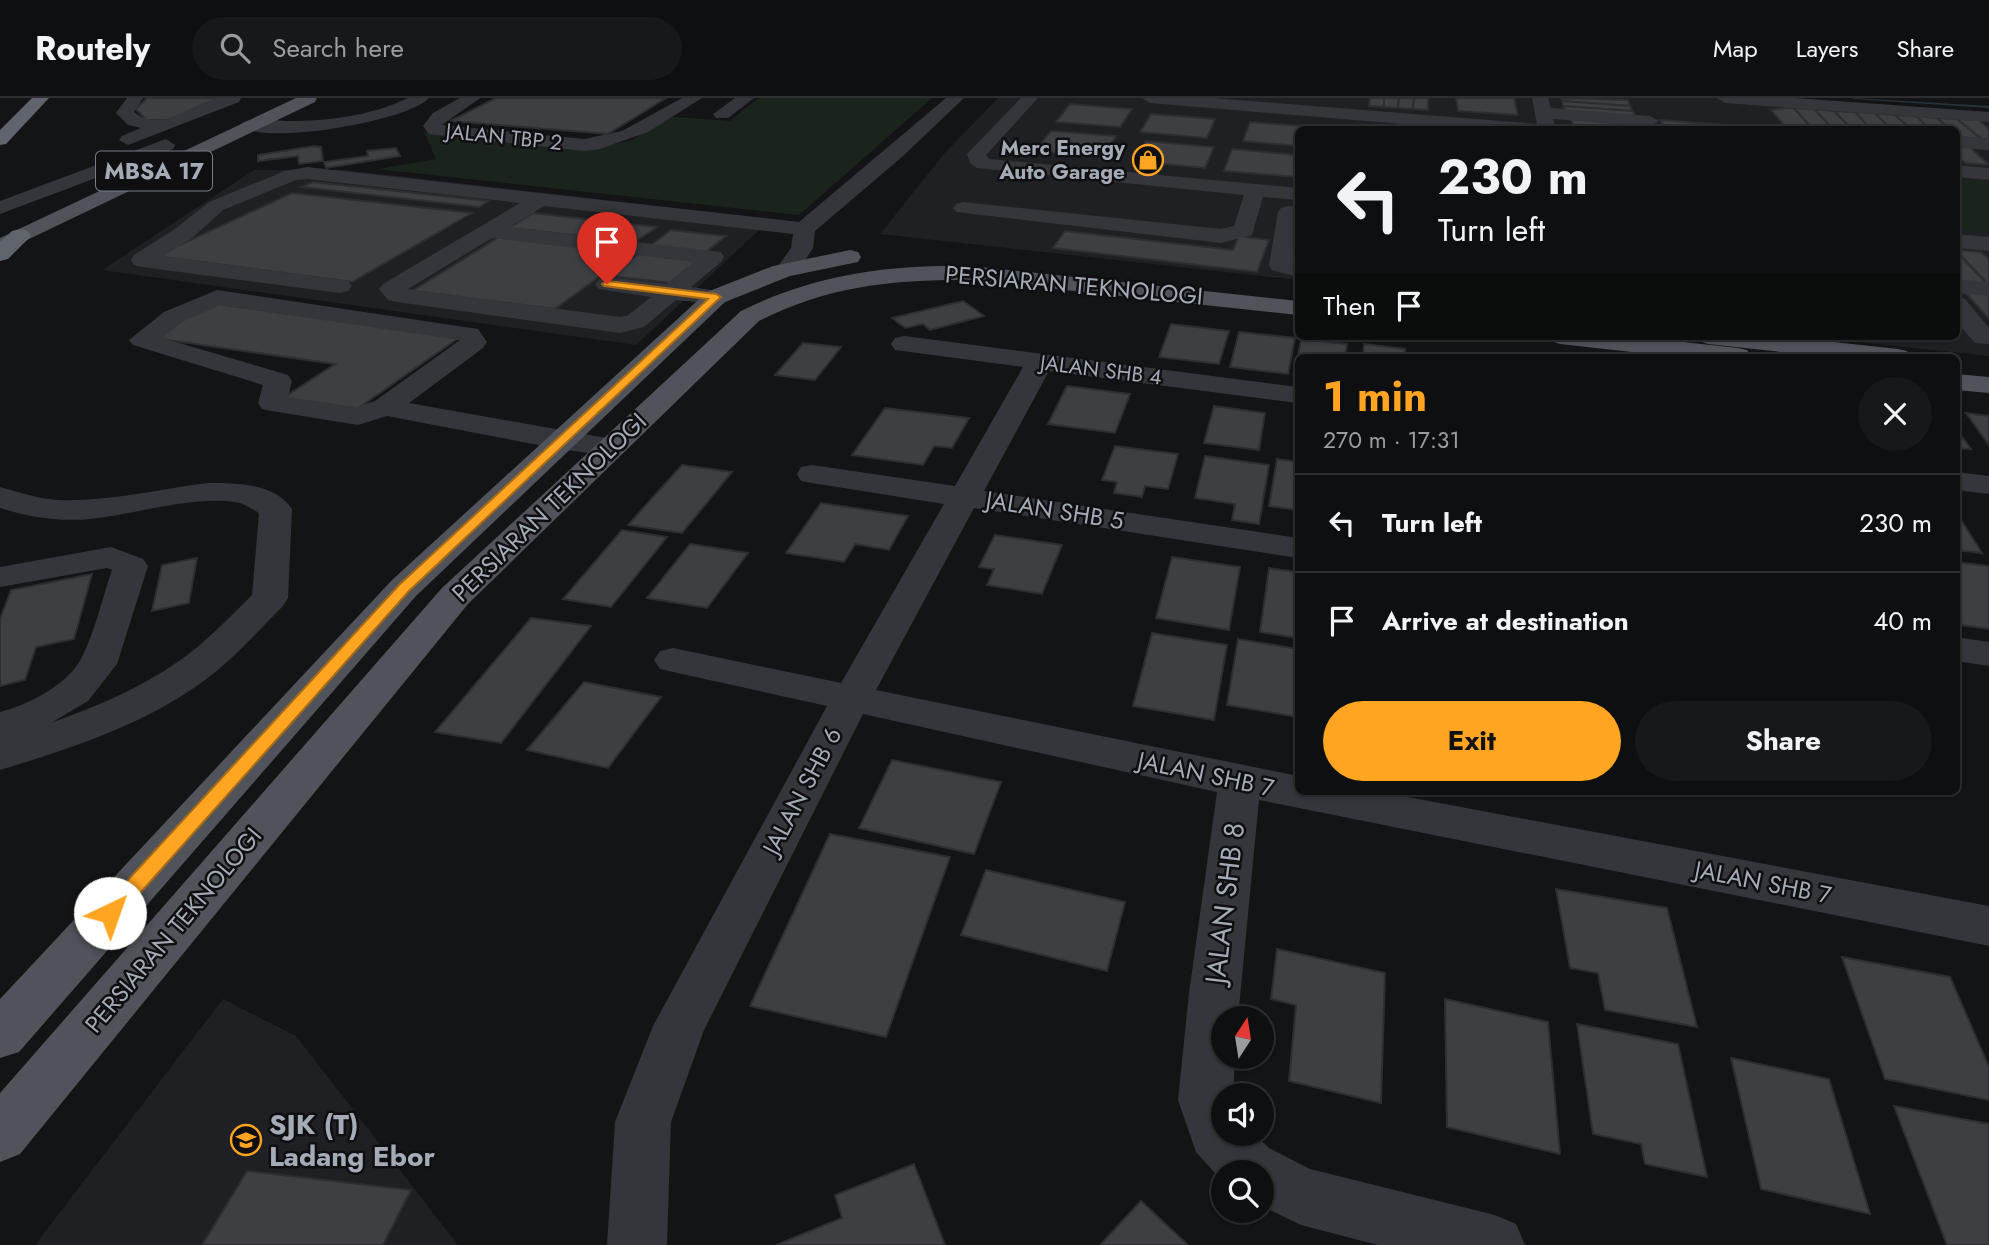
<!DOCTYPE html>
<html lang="en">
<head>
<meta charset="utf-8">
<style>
	:root { --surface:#0e0f10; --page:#171819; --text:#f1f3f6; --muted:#9b9c9f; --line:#2e2f30; --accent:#ffa522 }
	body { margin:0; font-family:Jost,sans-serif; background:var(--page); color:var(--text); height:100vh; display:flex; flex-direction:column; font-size:26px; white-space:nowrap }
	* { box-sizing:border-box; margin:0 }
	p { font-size:23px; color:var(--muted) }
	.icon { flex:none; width:38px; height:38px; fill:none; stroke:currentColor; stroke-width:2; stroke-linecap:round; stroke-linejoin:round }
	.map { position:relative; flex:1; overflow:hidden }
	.side { position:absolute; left:1295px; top:256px; width:665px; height:441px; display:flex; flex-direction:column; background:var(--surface); border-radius:10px; box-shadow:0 2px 5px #0004,0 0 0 2px var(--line) }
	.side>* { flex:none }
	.banner { position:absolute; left:1295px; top:28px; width:665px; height:214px; border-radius:10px; box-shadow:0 2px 5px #0004,0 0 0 2px var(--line); background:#0e0f10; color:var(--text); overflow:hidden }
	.needle { width:46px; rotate:12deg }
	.fabs { position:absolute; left:1211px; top:908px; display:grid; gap:14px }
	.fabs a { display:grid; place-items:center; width:63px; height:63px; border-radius:50%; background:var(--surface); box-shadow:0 2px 5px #0004,0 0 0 2px var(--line); font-size:35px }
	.pin { position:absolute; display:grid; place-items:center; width:60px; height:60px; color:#fff; margin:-72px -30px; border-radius:50% 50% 50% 0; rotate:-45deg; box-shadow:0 0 7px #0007 }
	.pin .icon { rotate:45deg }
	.me { position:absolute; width:77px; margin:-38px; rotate:42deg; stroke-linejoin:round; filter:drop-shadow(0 0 5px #0008) }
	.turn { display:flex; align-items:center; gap:24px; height:147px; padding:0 28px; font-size:32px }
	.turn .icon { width:91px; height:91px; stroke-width:2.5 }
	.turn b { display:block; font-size:49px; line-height:60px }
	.then { display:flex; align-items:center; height:66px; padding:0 28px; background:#0003; gap:14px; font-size:26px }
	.round { display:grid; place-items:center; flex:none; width:74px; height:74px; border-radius:37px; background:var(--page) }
	.overview { display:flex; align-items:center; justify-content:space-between; height:119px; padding:0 28px }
	h1 { font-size:42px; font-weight:700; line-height:52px; color:var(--accent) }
	.cta { display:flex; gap:14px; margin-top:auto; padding:14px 28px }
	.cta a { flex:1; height:80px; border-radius:42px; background:var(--accent); color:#111; font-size:28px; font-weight:700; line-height:80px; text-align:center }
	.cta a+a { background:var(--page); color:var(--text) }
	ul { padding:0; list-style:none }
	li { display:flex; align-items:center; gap:21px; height:98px; padding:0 28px; border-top:2px solid var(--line) }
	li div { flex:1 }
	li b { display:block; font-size:26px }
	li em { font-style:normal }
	header { display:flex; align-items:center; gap:42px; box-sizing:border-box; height:98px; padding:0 35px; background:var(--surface); border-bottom:2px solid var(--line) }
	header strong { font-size:33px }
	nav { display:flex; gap:38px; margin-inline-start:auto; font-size:24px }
	.search { width:490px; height:63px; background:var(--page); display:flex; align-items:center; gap:18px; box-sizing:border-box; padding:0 24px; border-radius:38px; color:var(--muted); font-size:26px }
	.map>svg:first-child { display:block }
	.built { fill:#1f2023 }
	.green { fill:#1b241c }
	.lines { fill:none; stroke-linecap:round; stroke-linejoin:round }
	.stream { fill:#29343b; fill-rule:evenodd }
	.building { fill:#3d3f43; stroke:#2d2e32; stroke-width:2 }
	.minor { fill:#34363b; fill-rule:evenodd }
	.major { fill:#50535a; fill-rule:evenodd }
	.highway { fill:#60646c; fill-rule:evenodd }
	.route { fill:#ffa522; stroke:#a66b16; stroke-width:2 }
	.labels { text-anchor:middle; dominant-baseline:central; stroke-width:5; stroke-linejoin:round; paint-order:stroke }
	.far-street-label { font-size:21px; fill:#a4abb7; stroke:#0f0f11 }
	.far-poi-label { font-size:21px; font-weight:bold; fill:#a4abb7; stroke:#0f0f11; text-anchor:end }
	.shield { fill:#0f0f11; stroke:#777c85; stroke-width:2 }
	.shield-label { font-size:23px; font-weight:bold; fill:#a4abb7 }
	.street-label { font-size:24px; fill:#a4abb7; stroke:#0f0f11 }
	.near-street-label { font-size:28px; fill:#a4abb7; stroke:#0f0f11 }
	.near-poi-label { font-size:28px; font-weight:bold; fill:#a4abb7; stroke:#0f0f11; text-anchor:start }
</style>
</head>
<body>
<header>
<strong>Routely</strong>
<div class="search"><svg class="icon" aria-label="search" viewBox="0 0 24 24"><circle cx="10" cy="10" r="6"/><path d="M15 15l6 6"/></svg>Search here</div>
<nav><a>Map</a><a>Layers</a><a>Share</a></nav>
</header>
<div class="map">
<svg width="1989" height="1147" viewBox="0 0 1989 1147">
	<rect width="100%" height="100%" fill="#131416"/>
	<g class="built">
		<polygon points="998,0 1784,0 1989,14 1989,258 1802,238 1956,238 1956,32 1298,32 1298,182 880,136 943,57"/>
		<polygon points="254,72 344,72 771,121 636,247 102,172"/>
		<polygon points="223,901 296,938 458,1147 35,1147"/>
	</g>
	<g class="green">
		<polygon points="759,0 932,0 799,117 377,71 436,61 424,34 591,51 633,42 663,18 730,23"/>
		<polygon points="1956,80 1989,83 1989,135 1957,132"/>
	</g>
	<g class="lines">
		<polygon class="stream" points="1852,0 1989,8 1989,10 1854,1"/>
	</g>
	<g class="building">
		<polygon points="147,0 226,0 175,22 146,22 136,11"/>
		<polygon points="496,0 666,0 608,36 450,23"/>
		<polygon points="1370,0 1384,0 1384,9 1369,8"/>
		<polygon points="1384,0 1399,0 1398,10 1384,9"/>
		<polygon points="1399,0 1414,0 1413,11 1398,10"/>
		<polygon points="1414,0 1428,0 1428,12 1413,11"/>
		<polygon points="1456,0 1514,0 1518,17 1458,13"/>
		<polygon points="1561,0 1628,2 1630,8 1562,3"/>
		<polygon points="1562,3 1630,8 1633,13 1563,8"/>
		<polygon points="1070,6 1132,11 1120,29 1056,24"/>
		<polygon points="1563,8 1633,13 1635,19 1565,13"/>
		<polygon points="1784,10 1794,10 1811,29 1784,27 1771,12"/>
		<polygon points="1794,10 1814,11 1832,30 1811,29"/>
		<polygon points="1814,11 1834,13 1853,32 1832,30"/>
		<polygon points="1834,13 1855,14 1872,32 1853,32"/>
		<polygon points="1855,14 1875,15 1892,32 1872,32"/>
		<polygon points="1875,15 1895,17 1912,32 1892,32"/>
		<polygon points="1151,16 1215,21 1207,40 1140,34"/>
		<polygon points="1895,17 1916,18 1931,32 1912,32"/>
		<polygon points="1916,18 1937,20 1951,32 1931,32"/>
		<polygon points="1937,20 1957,21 1982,41 1960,39 1956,32 1951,32"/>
		<polygon points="1571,21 1640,27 1642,32 1573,27"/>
		<polygon points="1957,21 1979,22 1989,31 1989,41 1982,41"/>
		<polygon points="1660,22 1725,27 1728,32 1663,28"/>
		<polygon points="1250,24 1317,29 1298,32 1298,48 1243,43"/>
		<polygon points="1573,27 1630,32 1574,32"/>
		<polygon points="1051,33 1116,38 1103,59 1035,53"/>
		<polygon points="1146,43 1214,49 1205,70 1134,63"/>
		<polygon points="314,48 321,49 323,63 299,66 298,58 258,63 258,57"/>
		<polygon points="1956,48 1970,49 1989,67 1965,65 1956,57"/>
		<polygon points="396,50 400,58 326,70 324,64 368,58 367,53"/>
		<polygon points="1232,51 1298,57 1297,79 1224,73"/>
		<polygon points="313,84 489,103 479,109 301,89"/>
		<polygon points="292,95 472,115 352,184 156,158"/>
		<polygon points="533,115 657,129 635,144 509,130"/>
		<polygon points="1295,119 1298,119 1298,164 1285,162"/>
		<polygon points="671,132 726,138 706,154 650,148"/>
		<polygon points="1065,133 1233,152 1239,138 1269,142 1257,174 1053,150"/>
		<polygon points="499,139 632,155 555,211 412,193"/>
		<polygon points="1956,152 1981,154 1989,161 1989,187"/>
		<polygon points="1956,154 1988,187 1960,184 1956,181"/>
		<polygon points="639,155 700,162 672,185 609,178"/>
		<polygon points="1964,193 1989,195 1989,221"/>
		<polygon points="963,203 984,218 930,232 923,226 905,230 892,220"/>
		<polygon points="211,205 460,239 357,311 283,300 335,266 147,239"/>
		<polygon points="1171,226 1229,233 1219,266 1159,259"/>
		<polygon points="1239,234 1295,240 1288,276 1230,269"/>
		<polygon points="1301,241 1347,246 1345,259 1298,259 1298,271 1296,270"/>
		<polygon points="803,245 841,249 815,282 775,277"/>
		<polygon points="1364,246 1405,251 1405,259 1363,259"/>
		<polygon points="1067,288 1130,296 1115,335 1048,326"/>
		<polygon points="1214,308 1265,315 1259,352 1204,345"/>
		<polygon points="885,310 969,320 952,350 934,348 923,367 852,357"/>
		<polygon points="1966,315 1989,318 1989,347"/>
		<polygon points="1956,331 1971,351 1956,350"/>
		<polygon points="1115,348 1178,356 1168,391 1145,388 1142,399 1114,395 1117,384 1102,382"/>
		<polygon points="1205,358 1269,367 1259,426 1232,422 1235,406 1195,400"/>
		<polygon points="1277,361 1298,364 1298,412 1269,408"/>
		<polygon points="682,367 732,374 682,435 628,427"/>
		<polygon points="821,405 908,418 889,452 855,446 844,464 786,455"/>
		<polygon points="1956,414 1982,455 1956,452"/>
		<polygon points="622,432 667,439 611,509 563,501"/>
		<polygon points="995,437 1062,447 1042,496 987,487 994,471 979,469"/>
		<polygon points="690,446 748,455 707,510 647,500"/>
		<polygon points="1172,459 1240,469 1229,532 1156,520"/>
		<polygon points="197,460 189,505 152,513 162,467"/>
		<polygon points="1956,464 1989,468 1989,531 1962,527 1956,518"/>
		<polygon points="1269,470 1298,474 1298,540 1260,534"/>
		<polygon points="92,476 74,541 36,549 25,582 0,588 0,521 11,492"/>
		<polygon points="531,520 591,528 501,645 435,634"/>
		<polygon points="1152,535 1227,547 1214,622 1133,608"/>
		<polygon points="1238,541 1298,551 1298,619 1227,607"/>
		<polygon points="584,584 661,599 608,670 527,652"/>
		<polygon points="892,662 1001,684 974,756 859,730"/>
		<polygon points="830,736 950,759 886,939 750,908"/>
		<polygon points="986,772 1125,804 1107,873 961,837"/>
		<polygon points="1556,791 1667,810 1697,929 1605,912 1598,875 1570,870"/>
		<polygon points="1277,851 1385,875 1381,1005 1289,983 1296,907 1271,901"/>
		<polygon points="1842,859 1950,879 1989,969 1989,1002 1885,981"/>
		<polygon points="1445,901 1548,924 1560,1056 1447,1029"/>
		<polygon points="1577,926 1678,946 1707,1079 1645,1066 1641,1046 1593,1036"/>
		<polygon points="1731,960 1829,981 1870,1116 1761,1091"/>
		<polygon points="1894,1008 1989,1026 1989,1147 1947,1147"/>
		<polygon points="914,1066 945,1147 776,1147 842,1120 835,1097"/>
		<polygon points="247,1073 411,1092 383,1147 202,1147"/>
		<polygon points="1141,1103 1188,1147 1100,1147"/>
	</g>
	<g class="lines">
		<g class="minor">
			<path d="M127 0H143L134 14C161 37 191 5 218 0 226 0 234 0 241 0L239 4 128 47 119 42 122 38 141 30 128 27 116 15Z"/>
			<path d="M408 0H429C409 23 260 49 240 27 249 17 275 23 288 23 329 23 370 18 408 0Z"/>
			<polygon points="460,0 480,0 442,27 584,41 622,33 682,0 702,0 648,34 600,51 584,53 429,36 423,28 433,15"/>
			<polygon points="735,0 754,0 728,20 716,20 713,16"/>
			<path d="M946 0H964L902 59 815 133 813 150 796 176H780L776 171 791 150 793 136 544 108 510 129 721 154 724 159 721 164 691 189 725 194 728 199 725 204 716 206 676 202 644 229 620 235 397 204 388 202 379 191 383 186 520 105 307 81 296 82 223 112 191 141 164 158 348 183 352 188 348 193 340 195 142 169 134 167 131 162 134 157 175 131 209 104 285 73 307 69 799 124ZM492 140 694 164 666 186 607 179 599 181 595 186 599 191 651 199 627 218 620 219 408 191Z"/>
			<polygon points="1021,0 1038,0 986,57 989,61 1298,90 1298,102 1263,99 1252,137 1221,145 956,114 953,110 956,106 963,104 1221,131 1234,128 1244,97 977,70 970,65 967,56"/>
			<polygon points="1142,0 1213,0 1537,26 1532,0 1548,0 1551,10 1650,18 1659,23 1650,28 1553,21 1556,32 1475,32 1150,5"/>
			<polygon points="1717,0 1795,0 1989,14 1989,24 1725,5"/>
			<polygon points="1956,39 1989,40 1989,52 1956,50"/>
			<polygon points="166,41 175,47 173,51 0,116 0,103"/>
			<polygon points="1956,67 1989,70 1989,82 1956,79"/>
			<polygon points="1288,108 1298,109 1292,163 1298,165 1298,179 1272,172 1269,167 1278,114 1281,110"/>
			<polygon points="1956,136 1989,139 1989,153 1956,150"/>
			<polygon points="1956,181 1989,184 1989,198 1956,195"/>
			<path d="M217 192 478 231 487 244 483 250 409 305 623 343 627 349 623 355 612 358 559 351 387 318 358 327 272 313 262 311 258 305 263 287 133 247 129 242 164 214ZM220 207 460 242 375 303 356 309 288 299 292 283 288 277 162 240 182 224Z"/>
			<polygon points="1956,199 1965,201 1989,230 1989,246 1975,245 1956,223"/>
			<polygon points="904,238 1298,289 1298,305 1049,273 984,393 1298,440 1298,460 974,410 876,592 1298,678 1298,693 1376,693 1989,808 1989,848 1259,702 1238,920 1223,920 1223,959 1235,959 1233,998 1223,998 1223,1036 1255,1036 1269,1050 1310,1071 1495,1117 1516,1126 1525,1147 1378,1147 1301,1127 1262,1108 1262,1074 1223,1074 1223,1084 1196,1054 1178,1002 1189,895 1217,694 863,616 704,932 671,1024 667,1147 607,1147 615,1024 653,928 827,608 673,574 660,571 654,562 660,553 673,550 841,585 944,406 812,385 801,383 797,376 801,369 812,367 955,388 1023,269 895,252 891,246 895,240"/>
			<polygon points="1956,374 1989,378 1989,396 1956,392"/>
			<path d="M208 385C236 385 275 385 292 411L288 500 283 508C258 533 234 561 205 582 146 626 70 651 0 672V614C28 607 67 587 81 561 95 534 102 501 112 472L107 470 0 489V469L111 449 143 461 148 468 117 566 88 603 51 625C95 609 141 590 179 563 206 544 229 520 252 497L259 415C252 411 244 405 235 404 191 398 136 416 90 421 59 424 29 419 0 410V389C19 394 38 401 58 402 108 404 159 391 208 385Z"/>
			<polygon points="1956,539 1989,544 1989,568 1956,563"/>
		</g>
		<g class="major">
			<polygon points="296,0 317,0 315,4 0,155 0,140"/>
			<polygon points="850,152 858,154 861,159 858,164 790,178 725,204 416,498 19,954 0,960 0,901 392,482 707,194 773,168"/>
			<path d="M942 168H971L1298 203V217L971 182C895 181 827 188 759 223L468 506 20 1056 0 1064V995L442 490 741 213C805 181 871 169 942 168Z"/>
			<polygon points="1547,238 1629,238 1738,250 1747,252 1751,258 1677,259 1560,246 1551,243"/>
			<polygon points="1695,238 1779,238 1898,251 1907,253 1911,259 1827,259 1708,246 1699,243"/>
			<polygon points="1956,276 1989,279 1989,295 1956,292"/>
		</g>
		<g class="highway">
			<polygon points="32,0 49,0 6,46 0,47 0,32"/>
			<polygon points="20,131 28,133 31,138 8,161 0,163 0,144 12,133"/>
		</g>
	</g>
	<polygon class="route" points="607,183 716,196 721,199 409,493 117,821 110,823 103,821 100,815 103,809 399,487 708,201 604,188 602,186"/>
	<defs>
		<g id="shop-ring" transform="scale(1.575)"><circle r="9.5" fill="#0f0f11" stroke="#ffa522" stroke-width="1.5"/><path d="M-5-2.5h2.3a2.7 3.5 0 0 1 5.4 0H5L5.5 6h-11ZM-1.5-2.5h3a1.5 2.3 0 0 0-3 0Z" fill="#ffa522"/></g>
		<g id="school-ring" transform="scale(1.575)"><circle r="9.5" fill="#0f0f11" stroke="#ffa522" stroke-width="1.5"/><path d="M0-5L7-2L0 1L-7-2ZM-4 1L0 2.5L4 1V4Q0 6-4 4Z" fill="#ffa522"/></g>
	</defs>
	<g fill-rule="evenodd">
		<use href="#shop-ring" x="1148" y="62"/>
		<use href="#school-ring" x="246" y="1042"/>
	</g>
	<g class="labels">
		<g class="far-street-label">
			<text transform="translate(504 39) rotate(6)">JALAN TBP 2</text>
			<text transform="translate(1101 272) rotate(7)">JALAN SHB 4</text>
		</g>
		<g class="far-poi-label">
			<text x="1125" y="50">Merc Energy<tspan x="1125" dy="24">Auto Garage</tspan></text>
		</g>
		<rect class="shield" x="96" y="53.5" width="116" height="39" rx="5"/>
		<g class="shield-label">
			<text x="154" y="73">MBSA 17</text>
		</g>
		<g class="street-label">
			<text transform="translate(1074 187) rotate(5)">PERSIARAN TEKNOLOGI</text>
			<text transform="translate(549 409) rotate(-44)">PERSIARAN TEKNOLOGI</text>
			<text transform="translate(1055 412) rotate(9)">JALAN SHB 5</text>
			<text transform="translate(1206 676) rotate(12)">JALAN SHB 7</text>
			<text transform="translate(802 693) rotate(-62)">JALAN SHB 6</text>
			<text transform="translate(1763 784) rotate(11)">JALAN SHB 7</text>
			<text transform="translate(173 832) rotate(-50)">PERSIARAN TEKNOLOGI</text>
		</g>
		<g class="near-street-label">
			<text transform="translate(1225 805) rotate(-83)">JALAN SHB 8</text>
		</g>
		<g class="near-poi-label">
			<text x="269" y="1026">SJK (T)<tspan x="269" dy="32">Ladang Ebor</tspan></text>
		</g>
	</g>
</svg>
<div class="fabs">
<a><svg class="needle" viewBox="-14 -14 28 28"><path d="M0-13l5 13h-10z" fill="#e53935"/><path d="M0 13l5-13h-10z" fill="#9b9c9f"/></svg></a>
<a><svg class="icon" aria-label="sound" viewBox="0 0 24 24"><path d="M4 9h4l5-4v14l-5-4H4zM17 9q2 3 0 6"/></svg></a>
<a><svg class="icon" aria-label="search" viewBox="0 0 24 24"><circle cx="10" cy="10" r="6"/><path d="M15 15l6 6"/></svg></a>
</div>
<div class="pin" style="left:607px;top:186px;background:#d93025"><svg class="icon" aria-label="arrive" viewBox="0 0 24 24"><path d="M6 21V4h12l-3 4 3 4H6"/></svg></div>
<svg class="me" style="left:110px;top:815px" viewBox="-20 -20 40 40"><circle r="19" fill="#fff"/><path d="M0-13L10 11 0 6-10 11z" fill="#ffa522"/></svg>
<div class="banner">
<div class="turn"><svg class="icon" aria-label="left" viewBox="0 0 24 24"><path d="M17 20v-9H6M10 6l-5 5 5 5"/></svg><div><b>230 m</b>Turn left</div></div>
<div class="then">Then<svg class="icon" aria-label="arrive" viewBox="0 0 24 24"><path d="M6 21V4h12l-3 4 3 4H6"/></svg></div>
</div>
<section class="side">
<div class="overview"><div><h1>1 min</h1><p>270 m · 17:31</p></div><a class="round"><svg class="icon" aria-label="close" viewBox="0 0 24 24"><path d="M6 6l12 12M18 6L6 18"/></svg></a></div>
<ul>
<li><svg class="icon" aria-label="left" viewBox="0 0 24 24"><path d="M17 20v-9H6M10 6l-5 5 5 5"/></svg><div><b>Turn left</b></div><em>230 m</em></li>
<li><svg class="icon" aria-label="arrive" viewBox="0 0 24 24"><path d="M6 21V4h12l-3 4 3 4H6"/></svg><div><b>Arrive at destination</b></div><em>40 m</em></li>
</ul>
<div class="cta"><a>Exit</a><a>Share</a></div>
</section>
</div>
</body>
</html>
